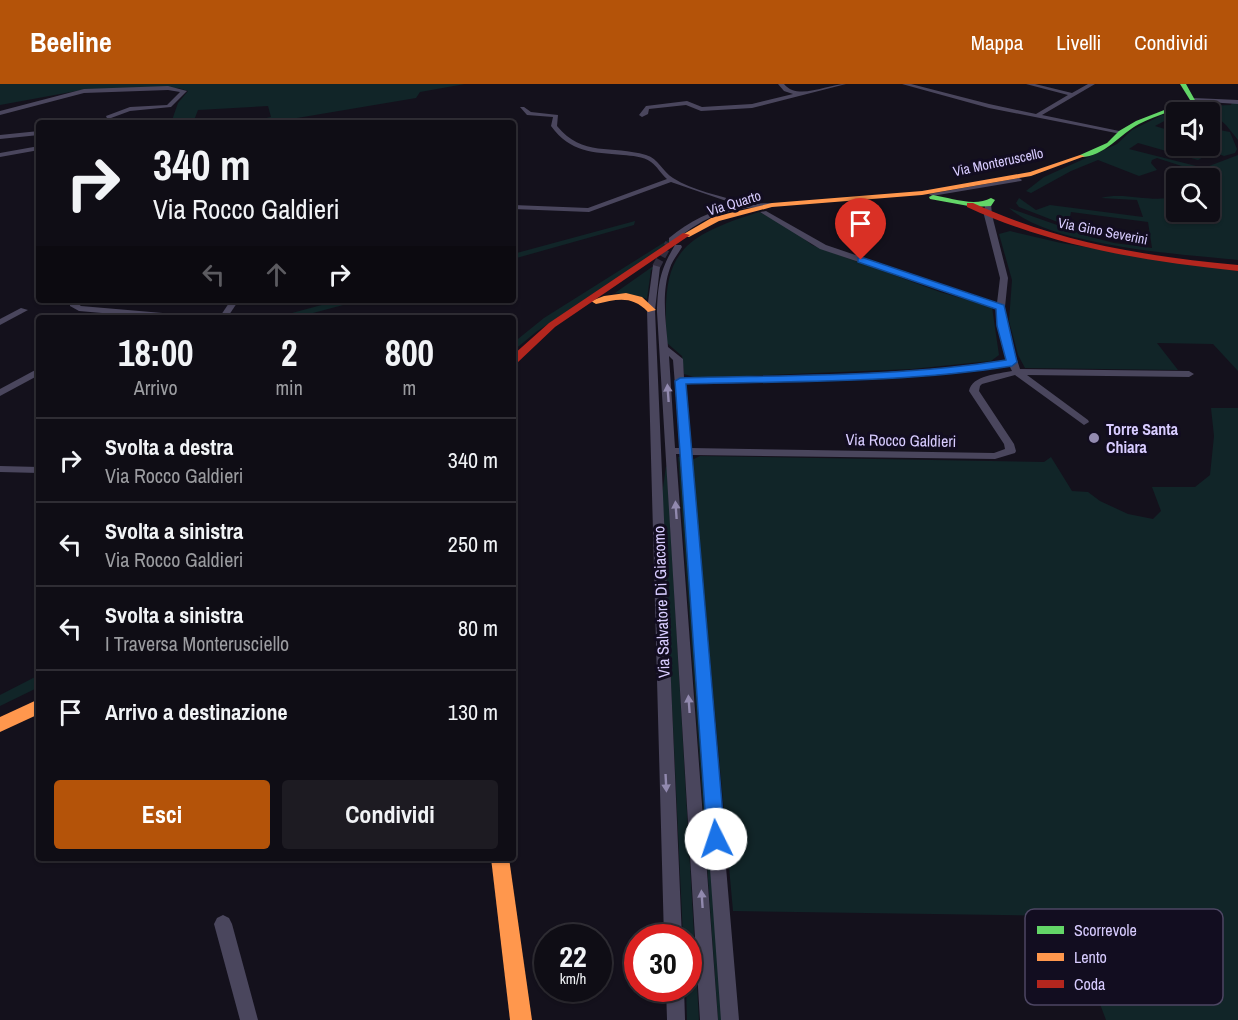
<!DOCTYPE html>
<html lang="it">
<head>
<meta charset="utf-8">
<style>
	:root { --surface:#0f0d15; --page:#1d1b22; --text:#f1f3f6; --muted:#9b9ca0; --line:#2f2d34; --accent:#b45309 }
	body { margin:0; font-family:"Archivo Narrow",sans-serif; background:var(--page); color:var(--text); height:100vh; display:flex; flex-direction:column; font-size:22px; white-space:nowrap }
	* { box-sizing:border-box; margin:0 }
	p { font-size:20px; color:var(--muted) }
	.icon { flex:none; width:33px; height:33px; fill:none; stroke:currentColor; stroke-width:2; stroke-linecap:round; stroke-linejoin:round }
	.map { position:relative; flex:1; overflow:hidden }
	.details { position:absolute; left:36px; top:231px; width:480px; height:546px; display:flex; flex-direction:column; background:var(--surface); border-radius:6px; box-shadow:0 2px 4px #0004,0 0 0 2px var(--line) }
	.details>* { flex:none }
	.guide { position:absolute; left:36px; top:36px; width:480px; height:183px; border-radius:6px; box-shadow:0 2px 4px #0004,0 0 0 2px var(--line); background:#0f0d15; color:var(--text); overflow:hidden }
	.tools { position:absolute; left:1166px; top:18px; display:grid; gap:12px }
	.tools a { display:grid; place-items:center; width:54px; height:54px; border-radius:6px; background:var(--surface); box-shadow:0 2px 4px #0004,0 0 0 2px var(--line); font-size:30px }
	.speed { position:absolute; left:534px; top:840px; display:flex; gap:12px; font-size:30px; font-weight:700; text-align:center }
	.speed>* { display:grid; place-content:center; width:78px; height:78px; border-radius:50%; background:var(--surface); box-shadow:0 2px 4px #0004,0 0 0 2px var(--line); line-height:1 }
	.speed small { font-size:15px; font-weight:400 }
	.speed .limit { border:9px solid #d22; background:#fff; color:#111 }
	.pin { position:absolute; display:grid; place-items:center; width:51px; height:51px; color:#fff; margin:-62px -26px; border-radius:50% 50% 50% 0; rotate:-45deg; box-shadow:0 0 6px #0007 }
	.pin .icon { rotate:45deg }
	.me { position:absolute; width:66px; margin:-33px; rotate:356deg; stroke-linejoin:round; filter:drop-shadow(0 0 4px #0008) }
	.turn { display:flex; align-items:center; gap:21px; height:126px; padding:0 18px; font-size:27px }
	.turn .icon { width:78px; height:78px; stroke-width:2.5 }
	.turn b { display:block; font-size:42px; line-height:51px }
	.lanes { display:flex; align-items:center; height:57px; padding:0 18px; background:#0003; justify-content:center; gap:30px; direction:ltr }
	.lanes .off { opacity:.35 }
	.eta { display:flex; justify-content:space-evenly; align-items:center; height:102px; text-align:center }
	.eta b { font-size:36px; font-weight:800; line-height:42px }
	.cta { display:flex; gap:12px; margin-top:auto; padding:12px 18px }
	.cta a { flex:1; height:69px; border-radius:6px; background:var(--accent); color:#fff; font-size:24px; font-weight:800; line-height:69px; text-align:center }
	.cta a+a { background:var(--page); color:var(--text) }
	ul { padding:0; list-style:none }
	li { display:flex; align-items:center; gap:18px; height:84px; padding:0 18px; border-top:2px solid var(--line) }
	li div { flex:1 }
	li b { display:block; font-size:22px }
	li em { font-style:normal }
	header { display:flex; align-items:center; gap:36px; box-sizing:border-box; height:84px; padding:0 30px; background:var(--accent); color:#fff }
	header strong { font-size:28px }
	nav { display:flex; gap:33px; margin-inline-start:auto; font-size:21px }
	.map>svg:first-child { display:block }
	.green { fill:#112528 }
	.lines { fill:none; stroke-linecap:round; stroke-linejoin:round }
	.street-tunnel { stroke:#312d3e; stroke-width:8; stroke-dasharray:8 4; stroke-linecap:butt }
	.street { fill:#4a465d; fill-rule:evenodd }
	.fast { fill:#63d668; fill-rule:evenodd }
	.slow { fill:#ff974d; fill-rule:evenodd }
	.jam { fill:#b3261e; fill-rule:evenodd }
	.oneway { fill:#9189ae }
	.route { fill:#1a73e8; stroke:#114b97; stroke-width:1.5 }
	.poi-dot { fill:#938bb0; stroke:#120d20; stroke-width:2 }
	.labels { text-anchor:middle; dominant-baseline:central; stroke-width:6; stroke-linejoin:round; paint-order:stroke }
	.far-street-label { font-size:14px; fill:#d8ccff; stroke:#120d20 }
	.poi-label { font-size:16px; font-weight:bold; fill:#d8ccff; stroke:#120d20; text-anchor:start }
	.street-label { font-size:16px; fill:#d8ccff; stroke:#120d20 }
	.key { fill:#120d20; stroke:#4d4663; stroke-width:1.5 }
	.key-label { font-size:16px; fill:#d8ccff }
</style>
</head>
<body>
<header>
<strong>Beeline</strong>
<nav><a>Mappa</a><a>Livelli</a><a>Condividi</a></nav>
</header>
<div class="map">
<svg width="1238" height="936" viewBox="0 0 1238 936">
	<rect width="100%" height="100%" fill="#14111c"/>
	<g class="green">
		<polygon points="0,0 465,0 420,8 416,14 303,33 297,34 294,39 241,39 271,33 268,22 198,26 193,39 171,39 178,19 188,7 178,4 82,6 0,21"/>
		<polygon points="1232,18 1238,19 1238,56 1226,41 1205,22 1231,21"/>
		<path d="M1162 31 1176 33V35L1170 34 1155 42 1168 46 1165 48 1176 51V62H1209V44L1230 48 1237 65 1235 69 1224 72 1213 68 1198 76 1138 59 1129 65 1204 84 1238 71V176C1179 170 1052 162 1009 124L1091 153 1114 159 1152 164 1148 138 1071 128 1068 142 1019 123 1016 119 1019 114 1036 126 1050 121 1143 133 1137 116 1101 114C1126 107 1157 121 1176 111V128H1209V94H1194L1200 90 1197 87 1157 74 1152 76 1151 79 1157 86 1139 92 1098 76 1071 87 1031 109 1026 107 1044 93 1117 60 1132 46Z"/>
		<path d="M759 128 790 144 812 161 940 208 992 223 999 271 991 277 912 285 697 294 684 290 682 272 667 259C661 172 676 154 759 128Z"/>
		<polygon points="635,137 634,141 513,175 513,170"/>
		<polygon points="1010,147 1061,159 1238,187 1238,287 1213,260 1157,259 1178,286 1025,284 1018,271 1009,237 1012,196 999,150"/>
		<polygon points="668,156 673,157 536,248 513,267 513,259 544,234"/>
		<polygon points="652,183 655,183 651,186 647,215 639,212 615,209"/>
		<polygon points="340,216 362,216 313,229 305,234 256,234 292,229"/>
		<polygon points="1211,324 1238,324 1238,936 1106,936 1067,832 733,827 692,376 700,372 1044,378 1051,373 1072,407 1088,408 1100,417 1128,430 1153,435 1161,427 1152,403 1195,403 1210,391 1214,352"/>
		<polygon points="678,373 681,373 723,936 718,936"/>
		<polygon points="666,382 667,383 699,936 687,936 686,905 688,904 688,854 683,853 662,411"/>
		<polygon points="39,591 39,603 0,622 0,611"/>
	</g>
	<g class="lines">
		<polyline class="street-tunnel" points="656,183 669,159"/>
		<g class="street">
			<path d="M778 0H784C798 17 827 0 846 0L752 24 701 27 686 21 649 25 648 30 642 33 639 31 646 22 687 17 702 23 752 20 793 10 784 7Z"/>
			<polygon points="902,0 911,0 989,20 1036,30 1068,11 1026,0 1035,0 1072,9 1088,0 1095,0 1042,31 1124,48 1121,50 989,24"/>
			<polygon points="168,2 187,7 171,23 130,27 111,34 115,39 109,39 106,32 130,23 167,21 180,8 168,6 84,9 0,31 0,27 84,5"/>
			<polygon points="1194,14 1238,16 1238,20 1192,17"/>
			<path d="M520 23H524L531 28 558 31 557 42C582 73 612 61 646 71 659 75 662 87 673 94 693 107 720 111 742 119L743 120 772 119 775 121 772 123C745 123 718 127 695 142 687 146 680 154 672 158H669V154C689 137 712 126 738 121L671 98 589 128 513 125V121L588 124 667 95C661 90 657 82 651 78 643 72 632 72 623 71 592 68 571 69 551 42L553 33 527 31Z"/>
			<polygon points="39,47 39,51 0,55 0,51"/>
			<polygon points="39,62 39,66 0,73 0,69"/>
			<polygon points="1019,94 1022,96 1021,97 932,112 929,110"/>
			<path d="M988 118 991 120 992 131 1008 194 1005 223 1006 242 1020 285 1189 287 1194 290 1189 293 1027 291 1088 336 1089 338 1084 341 1015 291 982 300 980 302 979 307 1014 360 1016 367 1015 369 995 375 691 371 739 936H721L680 370H676L718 936H700L657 228C658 199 660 186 675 161H681L682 163C678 170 672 177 670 184 661 209 666 238 668 263L683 275 684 294C792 291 901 293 1007 276L998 242 997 224 820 165 760 128 766 127 826 161 997 219 1000 194 984 131 985 120ZM669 272 673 276 680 364H675ZM1009 281 1012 287C998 290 972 291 969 307L1004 360 1005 365 994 369 690 364 685 300C793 296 902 299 1009 281Z"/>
			<polygon points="653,181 660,183 655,226 682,854 664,854 647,226"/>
			<polygon points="70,216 78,216 77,219 81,222 186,231 190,234 159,234 79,227 70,222"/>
			<polygon points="231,216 239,216 227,234 219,234"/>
			<polygon points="21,224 28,226 0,241 0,235"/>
			<polygon points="39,284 39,291 0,312 0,305"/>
			<polygon points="0,382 39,383 39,389 0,388"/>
			<polygon points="223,831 229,834 232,840 258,936 240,936 214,840 217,834"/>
			<polygon points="666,904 684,904 685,936 667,936"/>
		</g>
		<g class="fast">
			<path d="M1180 0H1186L1196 18C1178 25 1157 31 1139 40 1120 50 1103 74 1080 73V71L1107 59 1119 47 1136 37 1190 16Z"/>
			<path d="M933 111C951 114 975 123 991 114L995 116 991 122 974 123 930 115 929 113Z"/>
		</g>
		<g class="slow">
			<polygon points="1080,71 1085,72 1031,92 922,111 772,123 719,137 689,153 682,151 713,133 772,119 922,107 1030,88"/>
			<path d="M626 209 642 213 656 226 648 228C632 211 617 215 596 220L591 217 604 212Z"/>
			<polygon points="39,615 39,630 0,648 0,633"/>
			<polygon points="491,774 509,774 532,936 510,936"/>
		</g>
		<g class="jam">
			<path d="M967 119H973C1059 159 1144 172 1238 181V187C1144 177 1054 163 967 123Z"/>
			<polygon points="683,149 690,151 555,243 517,279 513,280 513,271 549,239"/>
		</g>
	</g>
	<defs><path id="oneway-solid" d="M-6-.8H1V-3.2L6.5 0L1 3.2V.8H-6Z" transform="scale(1.5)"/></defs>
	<g class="oneway">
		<use href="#oneway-solid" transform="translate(668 309) rotate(-94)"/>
		<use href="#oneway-solid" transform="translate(676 426) rotate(-94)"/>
		<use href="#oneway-solid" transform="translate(689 620) rotate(-94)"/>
		<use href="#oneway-solid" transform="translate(666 699) rotate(87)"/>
		<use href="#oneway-solid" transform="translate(702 815) rotate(-94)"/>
	</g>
	<path class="route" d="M858 174H864L1004 221 1017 278 1012 282C904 299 794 297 686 300L725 755 723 761 716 764 710 761 707 755 675 297 680 294C788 291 899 293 1006 276L997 242 996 225 858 178Z"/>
	<circle class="poi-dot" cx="1094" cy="354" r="6"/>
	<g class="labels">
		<g class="far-street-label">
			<text transform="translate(998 78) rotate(-12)">Via Monteruscello</text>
			<text transform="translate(734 119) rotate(-17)">Via Quarto</text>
			<text transform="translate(1103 147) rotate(11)">Via Gino Severini</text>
		</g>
		<g class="poi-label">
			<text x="1106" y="345">Torre Santa<tspan x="1106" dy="18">Chiara</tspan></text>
		</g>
		<g class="street-label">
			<text transform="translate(901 356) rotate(1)">Via Rocco Galdieri</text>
			<text transform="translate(661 518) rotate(-92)">Via Salvatore Di Giacomo</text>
		</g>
	</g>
	<rect x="1025" y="825" width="198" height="96" rx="9" class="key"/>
	<rect x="1037" y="842" width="27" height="8" fill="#63d668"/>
	<rect x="1037" y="869" width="27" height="8" fill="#ff974d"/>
	<rect x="1037" y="896" width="27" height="8" fill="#b3261e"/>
	<g class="key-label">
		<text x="1074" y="852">Scorrevole</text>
		<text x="1074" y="879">Lento</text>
		<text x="1074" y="906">Coda</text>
	</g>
</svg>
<div class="tools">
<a><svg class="icon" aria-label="sound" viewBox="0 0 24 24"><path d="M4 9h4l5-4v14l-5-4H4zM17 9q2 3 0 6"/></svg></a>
<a><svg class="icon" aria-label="search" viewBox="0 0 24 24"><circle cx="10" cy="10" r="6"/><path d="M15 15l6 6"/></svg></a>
</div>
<div class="speed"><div>22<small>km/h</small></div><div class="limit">30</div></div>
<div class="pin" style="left:861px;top:176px;background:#d93025"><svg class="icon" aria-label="arrive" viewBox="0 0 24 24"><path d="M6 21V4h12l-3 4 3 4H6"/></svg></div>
<svg class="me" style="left:716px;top:755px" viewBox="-20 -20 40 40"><circle r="19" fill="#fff"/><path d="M0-13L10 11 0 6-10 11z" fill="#1a73e8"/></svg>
<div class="guide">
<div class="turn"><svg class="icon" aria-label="right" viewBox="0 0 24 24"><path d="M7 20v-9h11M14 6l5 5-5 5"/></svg><div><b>340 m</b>Via Rocco Galdieri</div></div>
<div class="lanes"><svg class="icon off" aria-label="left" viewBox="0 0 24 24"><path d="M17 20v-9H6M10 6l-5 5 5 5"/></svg><svg class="icon off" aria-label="ahead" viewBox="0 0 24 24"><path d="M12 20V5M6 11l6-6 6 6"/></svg><svg class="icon" aria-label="right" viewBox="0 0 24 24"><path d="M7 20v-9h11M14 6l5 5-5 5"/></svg></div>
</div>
<section class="details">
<div class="eta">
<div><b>18:00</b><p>Arrivo</p></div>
<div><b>2</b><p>min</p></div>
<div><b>800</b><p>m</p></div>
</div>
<ul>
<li><svg class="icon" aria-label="right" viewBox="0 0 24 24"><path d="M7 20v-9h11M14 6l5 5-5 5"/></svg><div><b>Svolta a destra</b><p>Via Rocco Galdieri</p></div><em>340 m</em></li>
<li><svg class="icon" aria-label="left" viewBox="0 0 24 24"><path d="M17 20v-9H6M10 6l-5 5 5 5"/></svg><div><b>Svolta a sinistra</b><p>Via Rocco Galdieri</p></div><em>250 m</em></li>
<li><svg class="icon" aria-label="left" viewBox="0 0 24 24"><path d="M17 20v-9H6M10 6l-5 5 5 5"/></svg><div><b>Svolta a sinistra</b><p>I Traversa Monterusciello</p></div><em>80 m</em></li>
<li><svg class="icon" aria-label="arrive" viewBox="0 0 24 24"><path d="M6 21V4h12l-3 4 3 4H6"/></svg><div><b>Arrivo a destinazione</b></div><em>130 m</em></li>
</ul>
<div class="cta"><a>Esci</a><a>Condividi</a></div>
</section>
</div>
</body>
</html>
